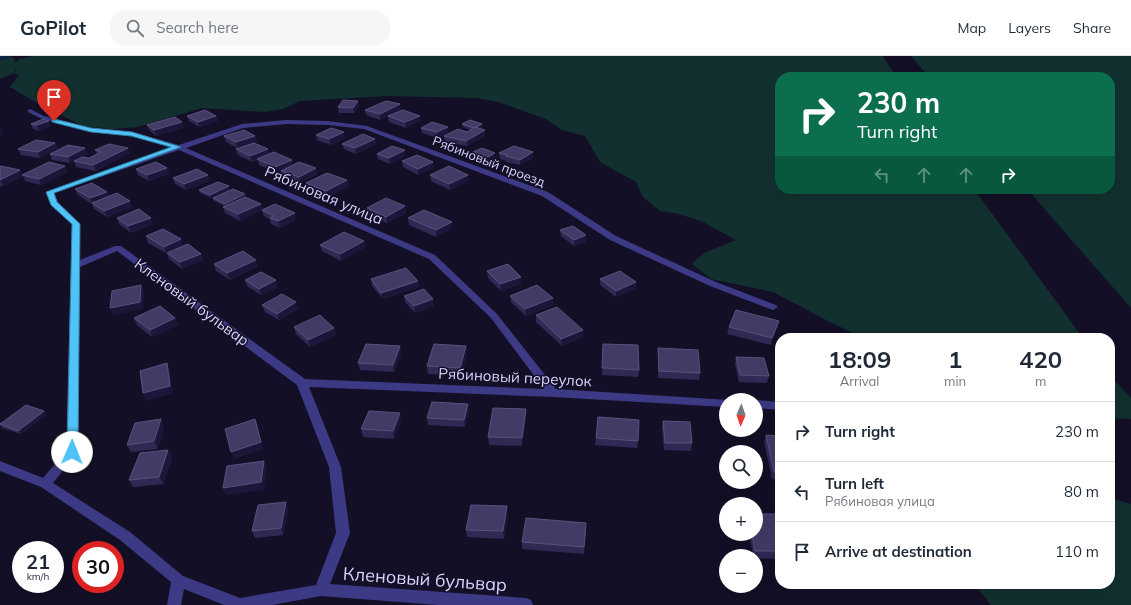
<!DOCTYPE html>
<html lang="en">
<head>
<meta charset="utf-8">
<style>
	:root { --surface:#fff; --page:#f6f6f7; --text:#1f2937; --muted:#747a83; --line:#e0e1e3 }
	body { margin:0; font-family:Mulish,sans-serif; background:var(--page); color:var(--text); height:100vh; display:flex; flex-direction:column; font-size:15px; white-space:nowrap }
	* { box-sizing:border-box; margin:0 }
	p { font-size:13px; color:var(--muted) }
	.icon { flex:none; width:22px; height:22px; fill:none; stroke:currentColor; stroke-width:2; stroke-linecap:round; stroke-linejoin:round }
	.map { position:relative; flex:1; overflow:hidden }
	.drawer { position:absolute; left:775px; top:277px; width:340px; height:256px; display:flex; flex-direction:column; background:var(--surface); border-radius:16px; box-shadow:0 4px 16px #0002 }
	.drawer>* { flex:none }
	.hud { position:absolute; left:775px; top:16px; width:340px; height:122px; border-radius:16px; box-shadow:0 4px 16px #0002; background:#0b6e4f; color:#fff; overflow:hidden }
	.needle { width:26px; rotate:182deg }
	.fabs { position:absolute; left:719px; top:337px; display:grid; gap:8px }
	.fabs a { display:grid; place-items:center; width:44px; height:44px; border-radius:50%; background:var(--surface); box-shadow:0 4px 16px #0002; font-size:20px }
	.speed { position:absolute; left:12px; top:485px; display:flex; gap:8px; font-size:20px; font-weight:700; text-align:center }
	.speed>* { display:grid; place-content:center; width:52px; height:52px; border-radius:50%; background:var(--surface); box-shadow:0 4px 16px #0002; line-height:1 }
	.speed small { font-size:10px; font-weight:400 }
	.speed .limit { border:6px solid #d22; background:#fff; color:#111 }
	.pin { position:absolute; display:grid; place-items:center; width:34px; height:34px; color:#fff; margin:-41px -17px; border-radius:50% 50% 50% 0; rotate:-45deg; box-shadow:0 0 4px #0007 }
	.pin .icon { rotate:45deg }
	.me { position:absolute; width:44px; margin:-22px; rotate:1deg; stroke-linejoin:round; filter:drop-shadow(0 0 3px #0008) }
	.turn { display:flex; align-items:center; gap:14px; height:84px; padding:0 16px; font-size:18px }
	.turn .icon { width:52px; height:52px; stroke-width:2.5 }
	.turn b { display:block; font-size:28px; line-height:34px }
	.lanes { display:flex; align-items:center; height:38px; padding:0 16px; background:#0003; justify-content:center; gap:20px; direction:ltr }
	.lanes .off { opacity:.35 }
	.eta { display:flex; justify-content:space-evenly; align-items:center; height:68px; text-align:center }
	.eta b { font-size:24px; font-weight:700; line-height:28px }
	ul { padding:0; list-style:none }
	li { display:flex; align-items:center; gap:12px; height:60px; padding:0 16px; border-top:1px solid var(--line) }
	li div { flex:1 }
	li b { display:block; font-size:15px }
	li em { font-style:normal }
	header { display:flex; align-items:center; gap:24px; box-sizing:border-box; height:56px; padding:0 20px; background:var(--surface); border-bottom:1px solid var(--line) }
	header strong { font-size:19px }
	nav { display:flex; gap:22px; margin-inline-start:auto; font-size:14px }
	.search { width:280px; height:36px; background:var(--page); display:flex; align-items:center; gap:10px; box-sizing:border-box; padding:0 14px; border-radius:16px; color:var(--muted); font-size:15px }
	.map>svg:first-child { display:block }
	.green { fill:#12302f }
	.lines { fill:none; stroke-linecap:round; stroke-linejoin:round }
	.stream { stroke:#0c2248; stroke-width:3 }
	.street { fill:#3d3a85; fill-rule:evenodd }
	.wall { fill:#312854 }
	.shaded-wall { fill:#1d163a }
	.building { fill:#433a66; stroke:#5a527e }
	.route { fill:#4fc3f7; stroke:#337fa1 }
	.labels { text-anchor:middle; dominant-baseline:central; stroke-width:3; stroke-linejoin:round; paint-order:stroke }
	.far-street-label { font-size:13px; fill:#d9d4ff; stroke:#130f26 }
	.street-label { font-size:15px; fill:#d9d4ff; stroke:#130f26 }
	.near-street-label { font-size:18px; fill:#d9d4ff; stroke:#130f26 }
</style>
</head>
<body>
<header>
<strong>GoPilot</strong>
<div class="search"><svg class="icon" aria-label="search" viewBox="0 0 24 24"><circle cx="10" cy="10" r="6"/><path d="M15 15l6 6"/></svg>Search here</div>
<nav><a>Map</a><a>Layers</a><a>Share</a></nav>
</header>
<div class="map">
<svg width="1131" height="549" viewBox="0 0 1131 549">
	<rect width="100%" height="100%" fill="#130f26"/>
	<g class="green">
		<polygon points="0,0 10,0 16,4 13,9 19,3 34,0 883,0 896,21 780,21 780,133 974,133 1083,282 863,282 828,265 773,236 711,223 692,208 704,197 736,184 703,166 679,158 660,155 643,141 636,126 600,106 585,80 562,74 546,63 498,46 476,42 387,40 300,45 283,53 264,56 202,52 138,71 112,73 83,70 37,47 10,31 19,19 14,18 16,14 14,10 15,15 13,18 0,23"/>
		<polygon points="911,0 1131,0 1131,252 1027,133 1110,133 1110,21 929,21"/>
		<polygon points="1110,319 1131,342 1131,363 1110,362"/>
		<polygon points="1110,442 1131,448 1131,549 991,549 976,530 975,528 1110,528"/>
	</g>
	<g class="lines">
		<polyline class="stream" points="0,3 9,0"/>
		<g class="street">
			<path d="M30 53 44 60 91 72 132 76 179 89 242 68 286 64 328 65 367 70 548 136 616 180 716 226 776 249 778 251 773 254 770 253 710 230 610 184 542 140 364 73 328 69 286 68 243 72 186 92 435 199 497 258 556 333 729 344H726V351L553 341 309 331 341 411 350 477 330 528 526 542 531 544 533 549H438L321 540 272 549H224L184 533 181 549H167L171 526 120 484 41 431 0 415V405L43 422 66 395 72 169 51 149 46 136 172 92 132 80 91 76 40 62 28 56V54ZM179 94 429 203 491 262 544 333 305 323 121 190H115L80 204V168L58 146 54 137ZM117 195 297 329 329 411 336 477 316 529 240 542 183 520 130 476 53 427 78 396 80 211Z"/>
			<polygon points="756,344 780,346 780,354 756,352"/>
		</g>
	</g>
	<g class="wall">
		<polygon points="359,50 354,57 339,57 338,51"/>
		<polygon points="365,54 401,54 380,64 366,59"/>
		<polygon points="187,60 216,60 218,65 199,71 189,65"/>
		<polygon points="388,60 420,65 406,72 389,66"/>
		<polygon points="182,66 184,72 156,80 149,74 147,69"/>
		<polygon points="31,68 51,70 39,75 33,73"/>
		<polygon points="462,68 482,68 482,71 479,73 485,80 467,90 445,86 444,80 467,76 471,74 463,71"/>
		<polygon points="421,72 449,76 438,82 422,77"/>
		<polygon points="316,79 345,82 331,89 317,84"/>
		<polygon points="224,80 257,85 237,92 226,86"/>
		<polygon points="375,83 376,88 356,98 344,93 342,88"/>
		<polygon points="55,87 58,92 40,102 21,99 18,93"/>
		<polygon points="236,93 269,98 293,109 316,112 317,118 300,127 283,121 281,115 277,117 259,109 258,104 252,106 238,99"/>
		<polygon points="95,94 130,97 96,115 76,111 74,105 70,107 52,104 50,98 88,98 81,101 89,102 97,98"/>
		<polygon points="405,94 405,100 390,108 378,103 377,98"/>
		<polygon points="473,96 495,103 487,107 473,102"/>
		<polygon points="499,97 533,102 520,109 506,106 506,105 500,103"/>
		<polygon points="402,105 434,112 418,119 403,111"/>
		<polygon points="0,110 23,119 67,116 41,129 25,125 23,120 3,130 0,130"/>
		<polygon points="167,112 169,118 149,125 138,119 136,113"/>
		<polygon points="208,119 209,125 186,134 175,128 173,122"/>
		<polygon points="430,119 469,125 450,134 431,125"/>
		<polygon points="306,127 349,130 328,141 307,133"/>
		<polygon points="75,133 107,136 109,140 132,151 107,161 94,153 92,148 78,139"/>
		<polygon points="230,133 211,142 200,137 199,134"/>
		<polygon points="246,141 261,148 263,154 296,164 280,172 271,168 270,163 264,160 262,154 240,165 225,157 223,151 225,150 214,145 213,142"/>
		<polygon points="367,152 406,157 387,167 368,159"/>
		<polygon points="117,162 153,168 131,177 119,168"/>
		<polygon points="408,162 452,166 452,172 436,181 409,169"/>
		<polygon points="560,174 586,179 586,186 574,190 561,180"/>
		<polygon points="146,180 181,183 183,190 172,195 201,198 203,204 182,213 169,203 167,197 166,197 148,187"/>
		<polygon points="364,185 365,191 341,205 322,195 320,189"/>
		<polygon points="214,208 258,210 230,224 216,215"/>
		<polygon points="487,215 521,221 521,228 501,235 488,222"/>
		<polygon points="371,223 418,225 419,231 383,243 372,230"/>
		<polygon points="600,223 636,226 635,233 616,241 600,229"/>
		<polygon points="245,224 276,224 277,231 261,239 247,230"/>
		<polygon points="404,240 434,250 415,257 405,246"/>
		<polygon points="510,240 553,249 526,260 511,246"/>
		<polygon points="296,246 298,253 279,264 265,256 262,249"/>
		<polygon points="536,259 583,281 562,290 536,266"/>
		<polygon points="134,262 175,262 178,269 152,281 137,269"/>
		<polygon points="779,265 777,272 771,289 727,278 729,271"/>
		<polygon points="294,271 334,272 336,279 310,291 296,278"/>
		<polygon points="603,288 639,314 638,321 602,319"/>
		<polygon points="400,290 401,297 394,316 360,314 358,307"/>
		<polygon points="658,292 700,317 699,324 658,322"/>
		<polygon points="467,297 461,319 428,318 427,310"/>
		<polygon points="736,301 769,320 767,327 739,326 735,308"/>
		<polygon points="526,353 526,360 522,390 489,389 488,381"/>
		<polygon points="44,355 46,359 21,378 2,372 0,368"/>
		<polygon points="469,355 465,371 428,369 427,362"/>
		<polygon points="401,364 394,383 363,381 361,373"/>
		<polygon points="663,365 692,387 691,395 664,394 662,372"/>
		<polygon points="164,371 158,393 131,396 127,389"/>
		<polygon points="766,379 780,380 780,424 772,423 764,386"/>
		<polygon points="596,382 638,385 637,392 595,389"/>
		<polygon points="168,394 172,402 163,428 133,431 129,424"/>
		<polygon points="286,446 288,453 283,479 255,482 252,475"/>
		<polygon points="508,458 504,483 467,481 466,474"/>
		<polygon points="780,470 780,503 756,502 756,500 753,500 749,478 756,478"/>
		<polygon points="586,474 584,498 522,493 522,486"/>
	</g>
	<g class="shaded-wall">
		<polygon points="358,45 359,50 354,57 353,52"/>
		<polygon points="400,48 401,54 380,64 380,58"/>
		<polygon points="216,60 218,65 199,71 198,66"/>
		<polygon points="420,60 420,65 406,72 405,66"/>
		<polygon points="49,65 51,70 39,75 37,69"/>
		<polygon points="182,66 184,72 156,80 154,74"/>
		<polygon points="482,68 482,71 475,75 474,72"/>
		<polygon points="448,71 449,76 438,82 437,76"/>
		<polygon points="0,73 1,73 3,79 0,80"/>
		<polygon points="485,74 485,80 467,90 466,85"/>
		<polygon points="344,76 345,82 331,89 329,83"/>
		<polygon points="255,80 257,85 237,92 236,86"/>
		<polygon points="375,83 376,88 356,98 355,92"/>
		<polygon points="55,87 58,92 40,102 38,96"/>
		<polygon points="85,92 88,98 70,107 68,101"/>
		<polygon points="128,92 130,97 96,115 93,109"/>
		<polygon points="268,93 270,99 257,103 258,104 252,106 250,100"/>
		<polygon points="405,94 405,100 390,108 389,102"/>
		<polygon points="533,96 533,102 520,109 520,104"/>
		<polygon points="495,97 495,103 487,107 486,102"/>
		<polygon points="292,104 293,110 277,117 275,111"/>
		<polygon points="433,106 434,112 418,119 418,113"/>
		<polygon points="65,110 67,116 41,129 39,123"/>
		<polygon points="167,112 169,118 149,125 147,119"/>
		<polygon points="316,112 317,118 300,127 299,121"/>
		<polygon points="20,114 23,120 3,130 0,124"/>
		<polygon points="208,119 209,125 186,134 184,128"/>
		<polygon points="468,119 469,125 450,134 449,128"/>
		<polygon points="347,124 349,130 328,141 326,135"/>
		<polygon points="229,130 230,133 211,142 210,139"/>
		<polygon points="107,136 109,142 92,147 90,142"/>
		<polygon points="245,138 246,141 226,151 225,148"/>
		<polygon points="130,145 132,151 107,161 104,155"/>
		<polygon points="261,148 263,154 240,165 238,158"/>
		<polygon points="405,150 406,157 387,167 386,161"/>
		<polygon points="295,157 296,164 280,172 278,165"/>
		<polygon points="151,162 153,168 131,177 128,170"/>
		<polygon points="452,166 452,172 436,181 436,174"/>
		<polygon points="586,179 586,186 574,190 574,184"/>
		<polygon points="181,183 183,190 166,197 164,191"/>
		<polygon points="364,185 365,191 341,205 340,198"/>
		<polygon points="201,198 203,204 182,213 180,206"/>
		<polygon points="256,204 258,210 230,224 227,217"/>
		<polygon points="521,221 521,228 501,235 500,228"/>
		<polygon points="276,224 277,231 261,239 259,233"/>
		<polygon points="418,225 419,231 383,243 381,237"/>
		<polygon points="636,226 635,233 616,241 616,235"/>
		<polygon points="141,229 144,236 143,253 113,259 110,252"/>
		<polygon points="553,242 553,249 526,260 525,253"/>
		<polygon points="433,243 434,250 415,257 414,250"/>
		<polygon points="296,246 298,253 279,264 277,258"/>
		<polygon points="175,262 178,269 152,281 150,274"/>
		<polygon points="779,265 777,272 771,289 772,282"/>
		<polygon points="334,272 336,279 310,291 308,284"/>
		<polygon points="583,274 583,281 562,290 561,283"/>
		<polygon points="400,290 401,297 394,316 393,309"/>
		<polygon points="466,290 467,297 461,319 460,312"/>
		<polygon points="167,307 170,314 173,337 146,345 143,337"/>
		<polygon points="468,348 469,355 465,371 464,364"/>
		<polygon points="526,353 526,360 522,390 522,382"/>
		<polygon points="44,355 46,359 21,378 18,375"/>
		<polygon points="400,357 401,364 394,383 393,375"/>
		<polygon points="161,363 164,371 158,393 154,385"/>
		<polygon points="255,363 264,393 234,403 231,396"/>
		<polygon points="168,394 172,402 163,428 159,421"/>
		<polygon points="264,405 267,412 264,434 226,439 223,432"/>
		<polygon points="286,446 288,453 283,479 281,472"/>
		<polygon points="507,450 508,458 504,483 503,475"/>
	</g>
	<g class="building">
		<polygon points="343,44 358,45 353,52 338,51"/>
		<polygon points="386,45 400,48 380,58 365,54"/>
		<polygon points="205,54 216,60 198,66 187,60"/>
		<polygon points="403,54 420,60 405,66 388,60"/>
		<polygon points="175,61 182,66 154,74 147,69"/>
		<polygon points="43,63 49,65 37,69 31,68"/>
		<polygon points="470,64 482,68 474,72 462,68"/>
		<polygon points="432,66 448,71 437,76 421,72"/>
		<polygon points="475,71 485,74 466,85 444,80 458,73 467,76"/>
		<polygon points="331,72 344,76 329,83 316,79"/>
		<polygon points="244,74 255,80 236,86 224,80"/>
		<polygon points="363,78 375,83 355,92 342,88"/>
		<polygon points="36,84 55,87 38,96 18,93"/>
		<polygon points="254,87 268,93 250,100 236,93"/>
		<polygon points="109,88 128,92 93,109 74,105 83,101 89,102 101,96 95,94"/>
		<polygon points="68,89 85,92 68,101 50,98"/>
		<polygon points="392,90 405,94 389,102 377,98"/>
		<polygon points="514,90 533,96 520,104 506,100 507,99 499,97"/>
		<polygon points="482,92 495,97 486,102 473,96"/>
		<polygon points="274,96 292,104 275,111 257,103"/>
		<polygon points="417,99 433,106 418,113 402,105"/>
		<polygon points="49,106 65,110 39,123 22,119"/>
		<polygon points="156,106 167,112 147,119 136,113"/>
		<polygon points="299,106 316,112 299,121 281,115"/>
		<polygon points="0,110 1,110 20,114 0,124"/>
		<polygon points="449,110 468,119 449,128 430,119"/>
		<polygon points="197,113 208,119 184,128 173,122"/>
		<polygon points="327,117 347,124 326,135 306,127"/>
		<polygon points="218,126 229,130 210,139 199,134"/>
		<polygon points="92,127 107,136 90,142 75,133"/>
		<polygon points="233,133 245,138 225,148 213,142"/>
		<polygon points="117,137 130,145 104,155 92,147"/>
		<polygon points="245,141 261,148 238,158 223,151"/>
		<polygon points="386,142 405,150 386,161 367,152"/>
		<polygon points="275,148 295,157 278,165 270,162 274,160 262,154"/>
		<polygon points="139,153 151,162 128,170 117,162"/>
		<polygon points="424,154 452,166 436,174 408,162"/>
		<polygon points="573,170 586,179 574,184 560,174"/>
		<polygon points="163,173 181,183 164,191 146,180"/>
		<polygon points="344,176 364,185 340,198 320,189"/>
		<polygon points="188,188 201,198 180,206 167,197"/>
		<polygon points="243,195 256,204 227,217 214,208"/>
		<polygon points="508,208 521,221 500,228 487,215"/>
		<polygon points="406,212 418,225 381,237 371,223"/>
		<polygon points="620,215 636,226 616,235 600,223"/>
		<polygon points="261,216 276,224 259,233 245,224"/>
		<polygon points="141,229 140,246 110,252 112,235"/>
		<polygon points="537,229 553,242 525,253 510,240"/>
		<polygon points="424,233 433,243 414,250 404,240"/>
		<polygon points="282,238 296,246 277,258 262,249"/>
		<polygon points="160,250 175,262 150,274 134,262"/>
		<polygon points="557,251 583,274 561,283 536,259"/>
		<polygon points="736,254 779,265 772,282 729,271"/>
		<polygon points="320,259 334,272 308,284 294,271"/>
		<polygon points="366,288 400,290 393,309 358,307"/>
		<polygon points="434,288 466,290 460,312 427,310"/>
		<polygon points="603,288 638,289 639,314 602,312"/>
		<polygon points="658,292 698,294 700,317 659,315"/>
		<polygon points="736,301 764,302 769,320 740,319"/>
		<polygon points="167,307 170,330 143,337 140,315"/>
		<polygon points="432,346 468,348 464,364 427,362"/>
		<polygon points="26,349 44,355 18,375 0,368"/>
		<polygon points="493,352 526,353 522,382 488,381"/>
		<polygon points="369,355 400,357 393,375 361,373"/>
		<polygon points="598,361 639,364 638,385 596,382"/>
		<polygon points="161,363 154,385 127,389 135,367"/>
		<polygon points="255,363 261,386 231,396 225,373"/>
		<polygon points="663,365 690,366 692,387 665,387"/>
		<polygon points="766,379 780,380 780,416 774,416"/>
		<polygon points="168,394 159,421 129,424 140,397"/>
		<polygon points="264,405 261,426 223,432 227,410"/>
		<polygon points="286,446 281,472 252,475 258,449"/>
		<polygon points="471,449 507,450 503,475 466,474"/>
		<polygon points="756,458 777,458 780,470 780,495 755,495 752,478 756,478"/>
		<polygon points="526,462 586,467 584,491 522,486"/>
	</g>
	<polygon class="route" points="54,63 91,72 132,76 181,91 54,137 57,146 80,168 78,396 72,400 67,396 72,168 51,149 46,136 171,91 131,80 91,76 52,66 52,63"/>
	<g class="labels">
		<g class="far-street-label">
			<text transform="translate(489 105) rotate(21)">Рябиновый проезд</text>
		</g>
		<g class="street-label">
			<text transform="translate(324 139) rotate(23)">Рябиновая улица</text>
			<text transform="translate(192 246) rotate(36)">Кленовый бульвар</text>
			<text transform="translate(515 321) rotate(3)">Рябиновый переулок</text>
		</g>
		<g class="near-street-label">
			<text transform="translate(425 523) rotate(4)">Кленовый бульвар</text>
		</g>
	</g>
</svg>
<div class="fabs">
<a><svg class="needle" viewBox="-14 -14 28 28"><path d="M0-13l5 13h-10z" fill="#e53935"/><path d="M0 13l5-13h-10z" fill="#747a83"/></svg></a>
<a><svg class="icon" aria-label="search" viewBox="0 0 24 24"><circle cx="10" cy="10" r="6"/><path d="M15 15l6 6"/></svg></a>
<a>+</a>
<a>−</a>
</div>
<div class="speed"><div>21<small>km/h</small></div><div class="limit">30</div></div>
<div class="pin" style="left:54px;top:65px;background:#d93025"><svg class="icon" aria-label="arrive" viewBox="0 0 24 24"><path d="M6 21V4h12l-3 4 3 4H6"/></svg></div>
<svg class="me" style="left:72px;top:396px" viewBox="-20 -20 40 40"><circle r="19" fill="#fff"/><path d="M0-13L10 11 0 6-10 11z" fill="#4fc3f7"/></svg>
<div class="hud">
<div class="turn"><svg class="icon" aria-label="right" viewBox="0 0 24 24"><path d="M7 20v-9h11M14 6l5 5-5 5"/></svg><div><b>230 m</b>Turn right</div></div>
<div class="lanes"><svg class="icon off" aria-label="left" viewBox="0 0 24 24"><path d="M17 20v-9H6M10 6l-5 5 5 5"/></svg><svg class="icon off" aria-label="ahead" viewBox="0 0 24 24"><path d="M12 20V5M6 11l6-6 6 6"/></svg><svg class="icon off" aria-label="ahead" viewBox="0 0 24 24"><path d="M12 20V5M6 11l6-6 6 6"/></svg><svg class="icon" aria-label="right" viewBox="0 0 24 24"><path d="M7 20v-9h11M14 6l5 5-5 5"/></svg></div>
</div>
<section class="drawer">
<div class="eta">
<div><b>18:09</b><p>Arrival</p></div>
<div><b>1</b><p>min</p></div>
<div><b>420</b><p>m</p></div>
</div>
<ul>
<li><svg class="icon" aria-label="right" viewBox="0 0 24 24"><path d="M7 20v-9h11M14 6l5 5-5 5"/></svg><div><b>Turn right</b></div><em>230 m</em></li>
<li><svg class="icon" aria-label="left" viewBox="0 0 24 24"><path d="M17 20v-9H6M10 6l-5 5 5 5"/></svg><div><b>Turn left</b><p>Рябиновая улица</p></div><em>80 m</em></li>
<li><svg class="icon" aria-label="arrive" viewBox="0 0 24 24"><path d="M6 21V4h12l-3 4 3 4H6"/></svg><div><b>Arrive at destination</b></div><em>110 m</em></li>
</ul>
</section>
</div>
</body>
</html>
